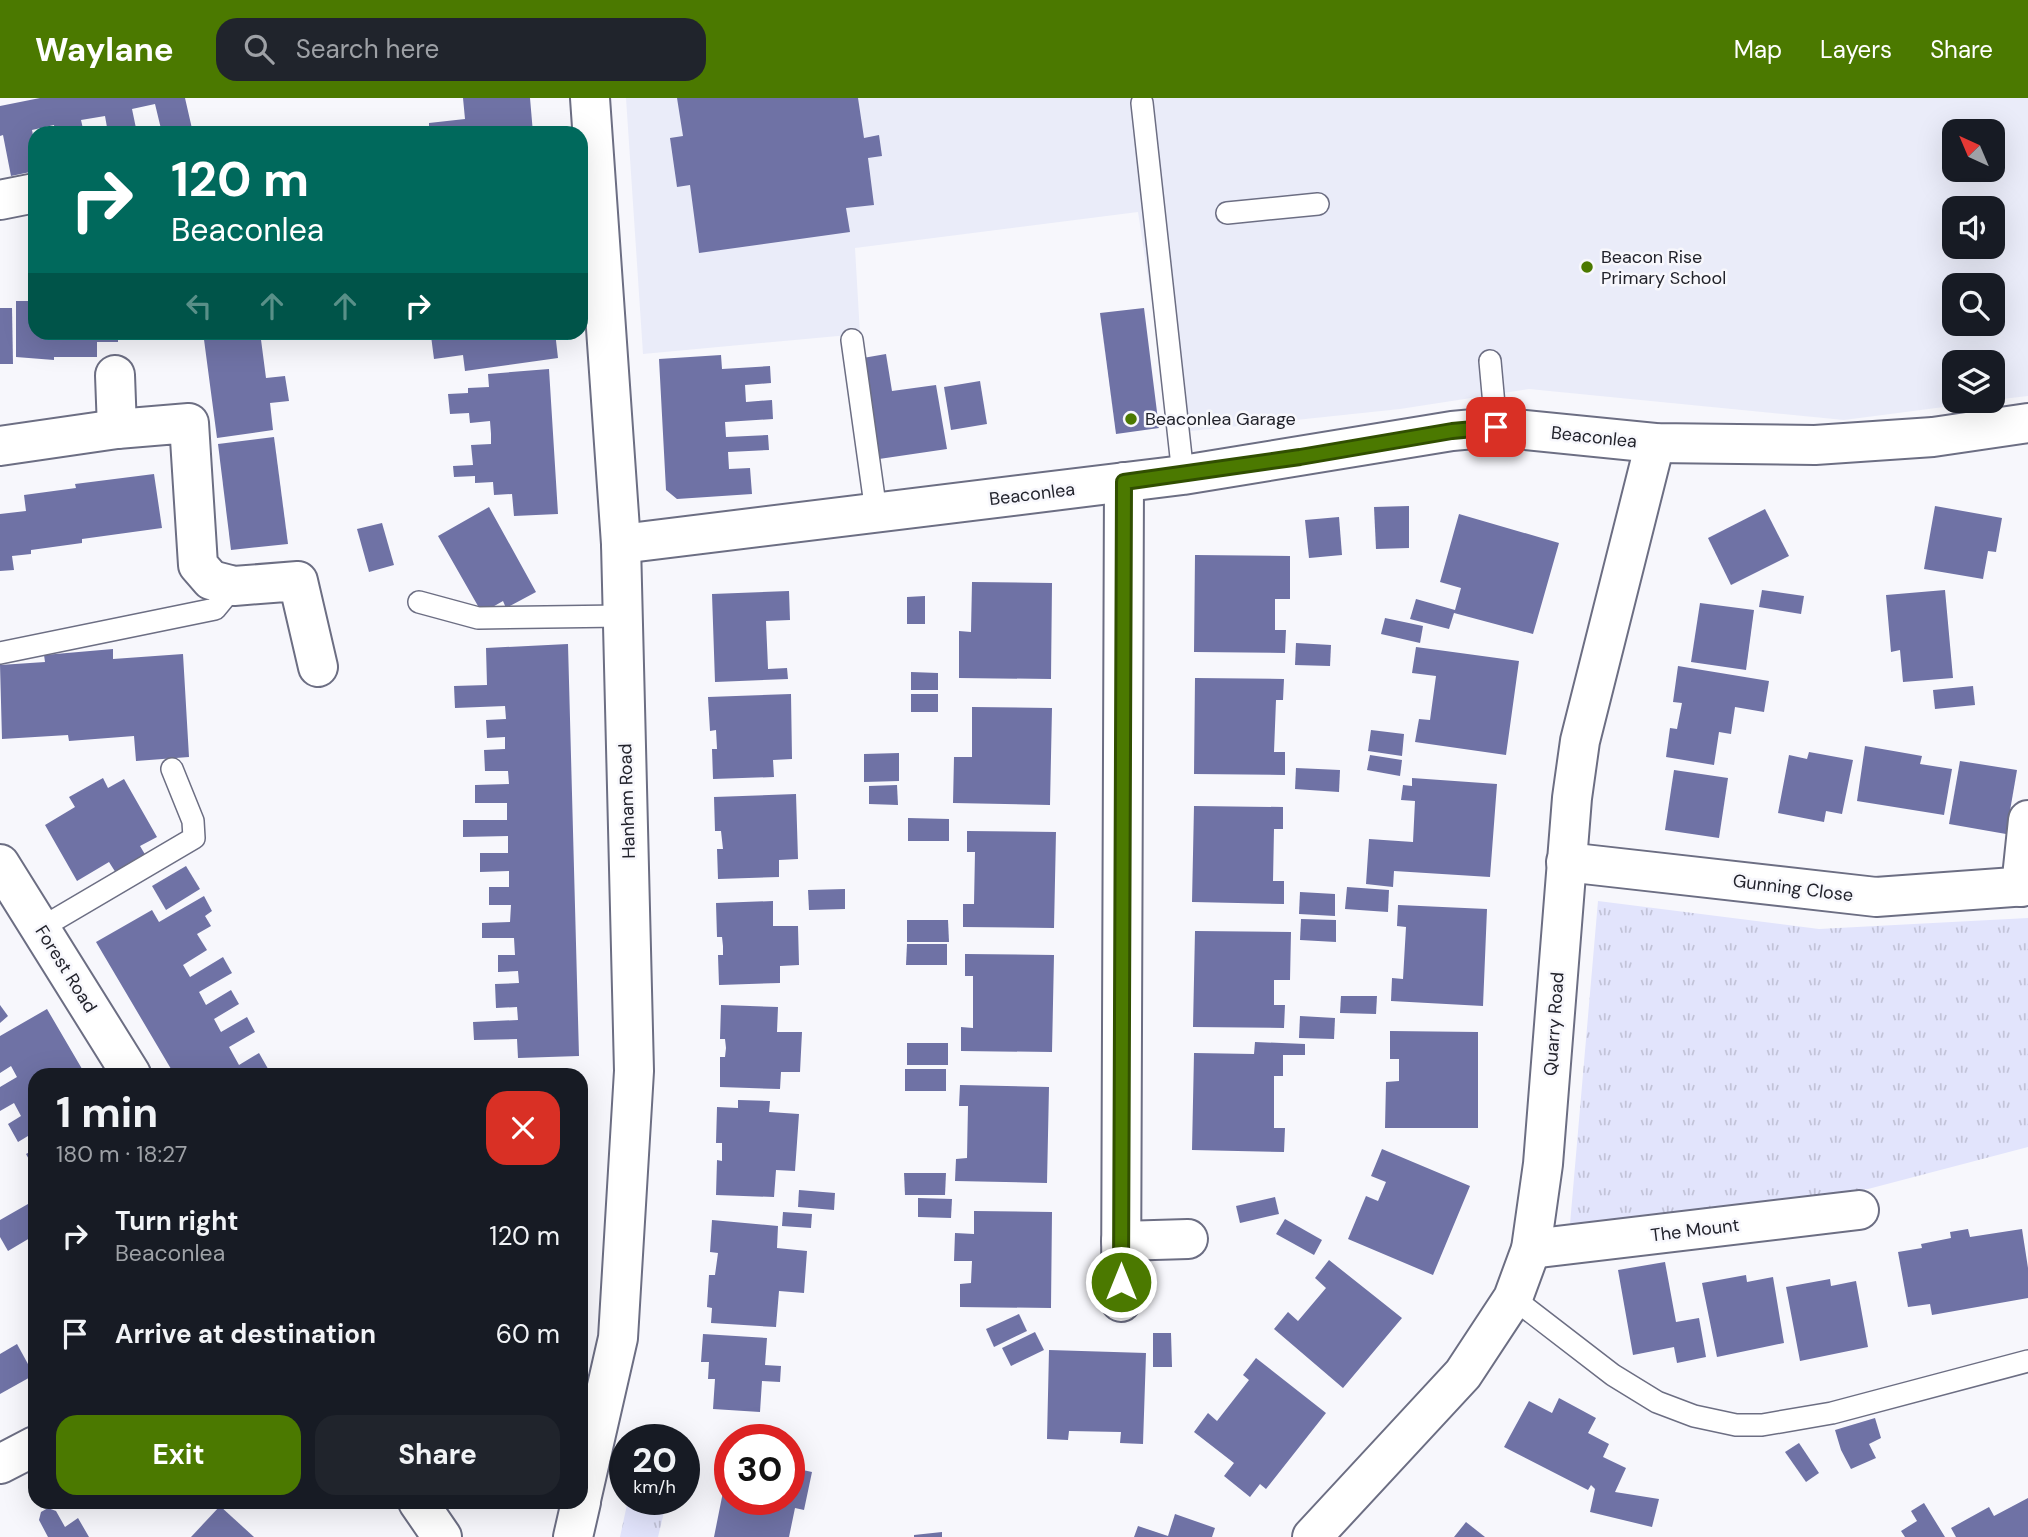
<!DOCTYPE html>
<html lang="en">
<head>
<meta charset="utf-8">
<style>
	:root { --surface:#171b24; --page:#20242c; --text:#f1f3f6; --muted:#9ea1a6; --accent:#4b7900 }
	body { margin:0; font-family:"DM Sans",sans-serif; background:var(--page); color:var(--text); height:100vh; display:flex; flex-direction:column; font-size:26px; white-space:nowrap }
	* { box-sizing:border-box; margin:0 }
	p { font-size:23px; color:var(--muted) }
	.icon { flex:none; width:38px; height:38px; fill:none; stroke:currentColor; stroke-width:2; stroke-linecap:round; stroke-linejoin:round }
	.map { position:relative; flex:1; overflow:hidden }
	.side { position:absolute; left:28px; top:970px; width:560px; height:441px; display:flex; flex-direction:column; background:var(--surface); border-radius:21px; box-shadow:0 7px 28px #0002 }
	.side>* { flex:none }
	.guide { position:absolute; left:28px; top:28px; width:560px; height:214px; border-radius:21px; box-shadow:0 7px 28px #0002; background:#00695c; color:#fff; overflow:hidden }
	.needle { width:46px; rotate:316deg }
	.tools { position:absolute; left:1942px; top:21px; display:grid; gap:14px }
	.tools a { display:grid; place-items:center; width:63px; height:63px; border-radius:14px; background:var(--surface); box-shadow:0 7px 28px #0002; font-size:35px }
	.speed { position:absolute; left:609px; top:1326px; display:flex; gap:14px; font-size:35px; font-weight:700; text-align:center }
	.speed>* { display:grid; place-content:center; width:91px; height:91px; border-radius:50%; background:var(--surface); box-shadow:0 7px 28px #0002; line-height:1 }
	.speed small { font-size:18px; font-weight:400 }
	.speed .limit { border:10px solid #d22; background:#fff; color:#111 }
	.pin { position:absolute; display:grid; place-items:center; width:60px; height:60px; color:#fff; margin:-30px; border-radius:14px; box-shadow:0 4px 10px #0006 }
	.me { position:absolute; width:77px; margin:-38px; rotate:0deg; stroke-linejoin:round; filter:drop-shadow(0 0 5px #0008) }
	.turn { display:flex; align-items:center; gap:24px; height:147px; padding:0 28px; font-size:32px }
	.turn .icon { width:91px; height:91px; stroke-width:2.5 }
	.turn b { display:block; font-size:49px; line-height:60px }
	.lanes { display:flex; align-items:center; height:66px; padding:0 28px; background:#0003; justify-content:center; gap:35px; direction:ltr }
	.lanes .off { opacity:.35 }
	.round { display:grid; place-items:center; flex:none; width:74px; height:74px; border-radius:21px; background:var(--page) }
	.head { display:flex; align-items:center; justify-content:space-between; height:119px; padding:0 28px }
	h1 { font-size:42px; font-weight:700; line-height:52px }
	.cta { display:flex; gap:14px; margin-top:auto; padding:14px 28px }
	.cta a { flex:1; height:80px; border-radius:21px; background:var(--accent); color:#fff; font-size:28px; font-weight:700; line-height:80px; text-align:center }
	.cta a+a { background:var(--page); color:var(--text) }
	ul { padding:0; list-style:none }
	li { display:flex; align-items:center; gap:21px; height:98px; padding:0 28px }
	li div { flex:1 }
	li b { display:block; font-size:26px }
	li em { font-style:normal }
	header { display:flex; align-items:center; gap:42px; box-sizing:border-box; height:98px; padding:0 35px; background:var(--accent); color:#fff }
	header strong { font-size:33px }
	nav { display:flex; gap:38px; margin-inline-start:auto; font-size:24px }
	.search { width:490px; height:63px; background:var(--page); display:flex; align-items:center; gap:18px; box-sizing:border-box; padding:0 24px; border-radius:21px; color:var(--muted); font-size:26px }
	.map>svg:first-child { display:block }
	.built { fill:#eaecf9; fill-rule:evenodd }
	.grass { fill:url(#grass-tufts) }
	.building { fill:#6f72a5 }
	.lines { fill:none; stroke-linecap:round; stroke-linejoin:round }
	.service-casing { stroke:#6c6e83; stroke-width:24 }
	.minor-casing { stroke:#6c6e83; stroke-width:42 }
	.secondary-casing { stroke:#6c6e83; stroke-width:42 }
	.service { stroke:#fff; stroke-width:21 }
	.minor { stroke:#fff; stroke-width:38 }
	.secondary { stroke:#fff; stroke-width:38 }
	.route-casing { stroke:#314f00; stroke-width:18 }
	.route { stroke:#4b7900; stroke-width:12 }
	.poi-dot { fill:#4b7900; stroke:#f7f7fc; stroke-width:2.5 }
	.labels { text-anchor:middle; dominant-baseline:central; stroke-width:5; stroke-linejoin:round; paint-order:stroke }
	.poi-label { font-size:18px; fill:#22232c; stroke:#f7f7fc; text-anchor:start }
	.street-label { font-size:18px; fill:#22232c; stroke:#f7f7fc }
</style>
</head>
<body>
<header>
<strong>Waylane</strong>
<div class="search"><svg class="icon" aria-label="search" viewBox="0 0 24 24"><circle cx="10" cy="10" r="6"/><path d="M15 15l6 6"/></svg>Search here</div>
<nav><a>Map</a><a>Layers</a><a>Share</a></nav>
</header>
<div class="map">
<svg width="2028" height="1439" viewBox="0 0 2028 1439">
	<defs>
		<pattern id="grass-tufts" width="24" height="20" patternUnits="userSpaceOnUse" patternTransform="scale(1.75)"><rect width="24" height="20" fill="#e2e4fc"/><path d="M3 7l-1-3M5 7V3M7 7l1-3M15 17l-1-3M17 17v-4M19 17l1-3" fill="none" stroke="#c2c3d8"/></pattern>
	</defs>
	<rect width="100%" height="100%" fill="#f7f7fc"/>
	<path class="built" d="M626 0H2028V298L1993 302V264H1955V303H1990L1844 322 1529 291 1400 311 1172 335 1138 114 855 150 860 236 643 256ZM1955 33H1993V72H1955ZM1955 110H1993V149H1955ZM1955 187H1993V226H1955Z"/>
	<g class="grass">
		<polygon points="1598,803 1819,831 2028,820 2028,1049 1868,1091 1570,1126"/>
		<polygon points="628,1402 667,1402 658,1439 620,1439"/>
	</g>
	<g class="building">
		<polygon points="40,0 185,0 193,35 162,35 155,6 132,11 137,35 108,35 105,18 81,22 84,35 55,35 54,27 32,32 35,47 35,73 11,78 3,37 0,38 0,8"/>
		<polygon points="463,0 530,0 533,35 429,35 429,25 465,21"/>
		<polygon points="677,0 858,0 864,40 879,37 882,58 868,60 874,107 846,110 850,134 699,155 690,87 677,89 670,40 683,38"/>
		<polygon points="16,203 35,203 35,234 118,234 118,244 97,244 97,259 54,259 54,262 16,259"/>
		<polygon points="0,210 12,210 13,266 0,266"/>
		<polygon points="1144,210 1159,330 1116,336 1100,215"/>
		<polygon points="203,234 260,234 266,280 285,278 289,303 270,305 273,332 217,340"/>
		<polygon points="459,234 555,234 558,260 465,273 463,257 434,261 431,238"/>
		<polygon points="886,256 892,293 936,287 947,351 879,361 863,260"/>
		<polygon points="721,257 722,271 770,268 771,285 745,287 746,304 772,302 773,321 725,324 726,339 768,337 769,352 728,354 729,371 750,370 752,396 677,401 666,392 659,261"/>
		<polygon points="549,271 558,416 514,418 512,396 494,397 493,384 475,385 475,378 454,379 453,368 473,367 471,347 491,346 491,336 490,323 470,325 469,315 450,316 448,296 468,295 468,290 489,289 488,276"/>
		<polygon points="980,283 987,326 951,332 944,289"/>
		<polygon points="274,339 288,446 231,452 218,346"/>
		<polygon points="154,376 162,430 82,441 82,445 31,452 31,456 12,458 14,472 0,473 0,416 26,413 24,397 76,390 75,386"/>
		<polygon points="1409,408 1409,450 1376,451 1374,409"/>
		<polygon points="1935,408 2002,420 1996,454 1988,453 1983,481 1924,471"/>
		<polygon points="489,409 536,494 506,510 503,503 482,515 438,438"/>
		<polygon points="1765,411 1789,458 1731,487 1708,440"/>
		<polygon points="1459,416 1559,445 1533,536 1454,515 1449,531 1410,521 1416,501 1455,512 1461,490 1440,484"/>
		<polygon points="1339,419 1342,457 1309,460 1305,422"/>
		<polygon points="382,425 394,467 369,474 357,431"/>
		<polygon points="1195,457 1290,458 1290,501 1275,501 1275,532 1286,532 1285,555 1194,554"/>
		<polygon points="972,484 1052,485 1051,581 959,580 959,533 971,534"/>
		<polygon points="1762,492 1804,498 1801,516 1759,509"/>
		<polygon points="1945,492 1953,580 1903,584 1900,552 1891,554 1886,497"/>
		<polygon points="789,493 790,522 766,523 768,571 787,570 788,581 715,584 712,496"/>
		<polygon points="925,498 925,526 907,526 907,499"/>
		<polygon points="1700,505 1754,512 1746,572 1691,564"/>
		<polygon points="1385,520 1423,528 1420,545 1381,536"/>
		<polygon points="1296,545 1331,547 1330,568 1295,567"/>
		<polygon points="568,546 579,958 518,960 517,941 474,942 473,924 518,922 517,909 496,910 495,886 519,885 518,873 498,874 498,857 515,857 514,840 482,840 482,825 510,824 511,807 489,807 489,789 509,789 509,773 480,774 480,755 508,755 508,738 463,739 463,722 507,722 507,705 475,705 475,687 509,686 508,673 485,673 484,652 505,651 505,639 487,640 486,622 506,621 505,608 455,610 454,588 487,587 486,550"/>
		<polygon points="1416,549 1519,563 1506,657 1415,644 1419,621 1430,622 1436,578 1412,575"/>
		<polygon points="113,551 113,561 183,556 189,659 136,663 134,638 69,643 68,637 2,641 0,567 45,564 44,557"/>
		<polygon points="1678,568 1769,583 1764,614 1735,609 1731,636 1719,634 1714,667 1666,659 1670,630 1677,631 1682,605 1673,604"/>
		<polygon points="911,574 938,575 938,592 911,592"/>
		<polygon points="1195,580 1284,581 1283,602 1276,602 1274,654 1285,654 1285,677 1194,676"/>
		<polygon points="1973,588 1975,607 1935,611 1933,592"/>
		<polygon points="791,596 792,661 773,662 774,679 713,681 712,651 717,651 716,632 710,633 708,599"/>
		<rect x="911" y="596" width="27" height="18"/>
		<polygon points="972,609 1052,610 1050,707 953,705 954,659 972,659"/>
		<polygon points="1371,632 1404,636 1402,658 1368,653"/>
		<polygon points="1865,648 1922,658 1920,666 1952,671 1944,717 1857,703"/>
		<polygon points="1809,654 1853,662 1842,716 1826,713 1824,724 1778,715 1789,657 1807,661"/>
		<polygon points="899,655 899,683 864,684 864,656"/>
		<polygon points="1370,657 1402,662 1400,678 1367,672"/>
		<polygon points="1960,663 2017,672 2006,736 1949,726"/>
		<polygon points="1296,670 1340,672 1339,694 1295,691"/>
		<polygon points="1674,672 1728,680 1719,740 1665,732"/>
		<polygon points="103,680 108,690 124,681 157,739 140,748 146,758 116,775 109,764 77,783 45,727 75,709 69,699"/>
		<polygon points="1412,680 1497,686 1490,779 1394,773 1393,789 1366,786 1369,741 1413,744 1415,703 1401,702 1403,687 1412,688"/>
		<polygon points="897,687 898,707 869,706 869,688"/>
		<polygon points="796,696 798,761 779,762 779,779 718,781 717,751 723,751 721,733 715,733 714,699"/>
		<polygon points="1194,708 1283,709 1283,731 1274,731 1273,783 1284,783 1284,806 1192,804"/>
		<polygon points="908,720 949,721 949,743 908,743"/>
		<polygon points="967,733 1056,734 1054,830 963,829 963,806 974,806 975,754 967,754"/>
		<polygon points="186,768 200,791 166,812 152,788"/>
		<polygon points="1347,789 1389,792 1388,814 1345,811"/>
		<polygon points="845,791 845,811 809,812 808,792"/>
		<polygon points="1300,794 1335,796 1335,818 1299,816"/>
		<polygon points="204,798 212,813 205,818 211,828 197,836 207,852 183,867 190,879 223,859 232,875 199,894 206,907 231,892 239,906 214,921 221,934 247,919 255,934 229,949 239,967 259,955 271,976 174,976 96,844 152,812 159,824"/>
		<polygon points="773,803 773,828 798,828 799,867 780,868 780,885 719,887 718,857 723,857 723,848 722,839 717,839 716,805"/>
		<polygon points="1398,807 1487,811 1483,908 1391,903 1392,880 1403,881 1406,829 1397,828"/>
		<polygon points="1301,821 1336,822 1336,844 1300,842"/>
		<polygon points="907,822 948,822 949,844 907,844"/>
		<polygon points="1195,833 1291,834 1290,882 1274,882 1274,907 1285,907 1284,930 1193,929"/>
		<polygon points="907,846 947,846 947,867 906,867"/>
		<polygon points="965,856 1054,857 1052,954 961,953 961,929 973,930 973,878 965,878"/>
		<polygon points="1341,898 1377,898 1376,916 1340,915"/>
		<polygon points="0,907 8,918 0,925"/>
		<polygon points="721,907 778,909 777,934 802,934 800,974 781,974 780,991 720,989 720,959 725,959 726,950 725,941 720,941"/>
		<polygon points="47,911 85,976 35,976 35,1039 33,1035 18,1044 8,1026 21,1018 14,1005 0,1013 0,989 17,979 11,968 0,975 0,938"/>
		<polygon points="1300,918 1335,920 1334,941 1299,940"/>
		<polygon points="1390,933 1478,934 1478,1030 1385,1030 1386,984 1399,983 1399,961 1390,961"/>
		<polygon points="1255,944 1305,946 1305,957 1283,957 1283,978 1274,978 1274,1030 1285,1030 1284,1054 1192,1052 1194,955 1254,956"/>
		<rect x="907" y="945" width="41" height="22"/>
		<rect x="905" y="971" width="41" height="22"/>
		<polygon points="960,987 1049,989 1047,1085 955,1083 956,1061 967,1060 968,1008 959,1008"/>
		<polygon points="581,997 585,997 583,1060 581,1060"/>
		<polygon points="738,1002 770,1003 769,1014 799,1016 795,1073 776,1072 774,1099 716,1097 717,1062 722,1063 722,1045 716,1045 717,1009 738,1010"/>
		<polygon points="35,1051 35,1072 26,1056"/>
		<polygon points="1382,1051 1470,1088 1433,1177 1348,1141 1366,1098 1378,1103 1386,1084 1371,1078"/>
		<polygon points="904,1075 946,1075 945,1097 905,1097"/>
		<polygon points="799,1092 835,1095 834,1112 798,1109"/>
		<polygon points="1275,1099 1279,1116 1240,1125 1236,1108"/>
		<polygon points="918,1100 952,1101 951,1120 918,1119"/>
		<polygon points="35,1102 35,1137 8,1153 0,1139 0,1122"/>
		<polygon points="974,1113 1052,1114 1051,1210 960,1209 960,1186 971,1185 972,1163 954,1163 955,1135 974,1136"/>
		<polygon points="783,1114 812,1116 811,1130 782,1128"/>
		<polygon points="1285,1121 1322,1142 1314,1157 1276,1136"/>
		<polygon points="712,1122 778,1128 777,1150 807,1153 804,1195 779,1193 776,1229 711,1225 712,1210 707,1209 709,1177 715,1177 718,1155 710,1154"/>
		<polygon points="1968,1131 1970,1139 2022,1131 2028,1170 2028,1200 1932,1217 1930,1206 1908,1209 1898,1154 1922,1150 1921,1146 1951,1140 1950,1134"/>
		<polygon points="1329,1162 1402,1220 1343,1290 1274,1231 1288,1214 1298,1223 1326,1190 1315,1180"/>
		<polygon points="1665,1164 1676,1224 1699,1220 1706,1259 1677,1265 1674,1249 1633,1257 1618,1172"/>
		<polygon points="1746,1177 1747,1184 1773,1179 1784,1245 1717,1259 1702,1185"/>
		<polygon points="1830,1181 1831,1188 1856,1183 1868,1249 1800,1263 1786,1189"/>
		<polygon points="1019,1216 1027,1233 994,1249 986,1231"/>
		<polygon points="1035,1234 1044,1252 1011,1268 1002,1250"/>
		<polygon points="1153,1235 1171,1235 1172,1269 1153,1269"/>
		<polygon points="703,1236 767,1240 765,1267 781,1268 780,1284 762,1283 760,1314 713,1311 715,1281 708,1281 709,1264 701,1264"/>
		<polygon points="17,1246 34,1277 0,1296 0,1256"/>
		<polygon points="1049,1252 1146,1255 1143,1346 1120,1345 1121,1334 1069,1333 1068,1342 1047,1341"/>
		<polygon points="1256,1260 1326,1315 1266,1391 1260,1386 1250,1399 1224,1378 1234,1365 1194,1334 1208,1315 1217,1323 1249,1282 1243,1277"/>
		<polygon points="1559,1300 1596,1320 1588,1335 1609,1346 1603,1359 1626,1370 1615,1394 1659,1401 1652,1429 1590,1414 1595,1391 1591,1387 1588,1392 1504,1349 1529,1303 1552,1315"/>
		<polygon points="1875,1320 1881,1340 1869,1346 1876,1360 1851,1371 1841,1352 1835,1332"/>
		<polygon points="1799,1345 1819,1375 1806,1384 1785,1354"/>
		<polygon points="789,1369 812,1374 804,1412 795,1410 789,1439 714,1439 725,1384 730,1385 730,1402 789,1402"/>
		<polygon points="2028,1400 2028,1439 1956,1439 1951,1430 1989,1409 1994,1418"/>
		<polygon points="1924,1405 1945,1439 1905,1439 1901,1433 1917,1423 1911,1413"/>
		<polygon points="220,1408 254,1439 191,1439"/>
		<polygon points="48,1410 56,1413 65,1429 78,1420 89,1439 48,1439 39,1422 41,1414"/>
		<polygon points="1175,1416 1215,1430 1212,1439 1134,1439 1138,1428 1168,1438"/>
		<polygon points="1466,1424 1485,1439 1454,1439"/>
		<polygon points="942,1434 942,1439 914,1439 914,1437"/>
	</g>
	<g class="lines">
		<g class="service-casing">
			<g id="service">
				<polyline points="1142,5 1183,377"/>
				<polyline points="1227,115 1318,106"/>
				<polyline points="852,242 876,414"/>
				<polyline points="1490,263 1496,329"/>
				<polyline points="419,504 478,520 622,518"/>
				<polyline points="0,555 215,511 234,488"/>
				<polyline points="41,830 194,740 193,723 172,671"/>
				<polyline points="1513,1200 1613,1277 1657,1304 1694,1318 1736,1327 1762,1327 1832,1315 2028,1263"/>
			</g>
		</g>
		<g class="minor-casing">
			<g id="minor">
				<polyline points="0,102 35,95"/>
				<polyline points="115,277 117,331"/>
				<polyline points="0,348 117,331 189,325 198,467 211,482 234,488 298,483 318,569"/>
				<polyline points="621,446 1183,377 1452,333 1496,329 1655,345 1815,347 1933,339 2028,325"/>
				<polyline points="1566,764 1876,799 2028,788"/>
				<polyline points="0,766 131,976"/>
				<polyline points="2021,789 2028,722"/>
				<polyline points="1121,1143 1188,1141"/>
				<polyline points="1531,1151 1859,1112"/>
				<polyline points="1121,1204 1124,384"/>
				<polyline points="0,1366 35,1348"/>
				<polyline points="418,1404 442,1439"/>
				<polyline points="1312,1439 1463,1276 1513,1200 1531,1151 1543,1066 1572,700 1580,643 1655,345"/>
			</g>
		</g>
		<g class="secondary-casing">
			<g id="secondary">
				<polyline points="581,1402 618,1240 634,973 621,446 590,0"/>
				<polyline points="573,1439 581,1404"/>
			</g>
		</g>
		<use href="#service" class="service"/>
		<use href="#minor" class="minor"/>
		<use href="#secondary" class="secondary"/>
	</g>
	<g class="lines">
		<g class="route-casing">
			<polyline id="route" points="1121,1184 1124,384 1300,359 1452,333 1496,329"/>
		</g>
		<use href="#route" class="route"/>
	</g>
	<g class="poi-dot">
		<circle cx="1587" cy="169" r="7"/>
		<circle cx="1131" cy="321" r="7"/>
	</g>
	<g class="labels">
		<g class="poi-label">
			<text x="1601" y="159">Beacon Rise<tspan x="1601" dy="21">Primary School</tspan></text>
			<text x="1145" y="321">Beaconlea Garage</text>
		</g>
		<g class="street-label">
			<text transform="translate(1594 339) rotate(6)">Beaconlea</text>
			<text transform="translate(1032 396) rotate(-7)">Beaconlea</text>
			<text transform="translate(627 703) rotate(-92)">Hanham Road</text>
			<text transform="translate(1793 790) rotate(7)">Gunning Close</text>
			<text transform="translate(66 871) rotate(58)">Forest Road</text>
			<text transform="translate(1554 926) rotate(-86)">Quarry Road</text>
			<text transform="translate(1695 1132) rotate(-7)">The Mount</text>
		</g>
	</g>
</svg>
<div class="tools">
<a><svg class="needle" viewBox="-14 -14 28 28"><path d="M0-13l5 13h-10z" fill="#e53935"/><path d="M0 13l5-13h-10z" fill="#9ea1a6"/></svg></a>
<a><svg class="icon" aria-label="sound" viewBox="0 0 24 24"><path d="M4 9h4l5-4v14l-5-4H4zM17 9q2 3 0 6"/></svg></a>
<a><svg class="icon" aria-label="search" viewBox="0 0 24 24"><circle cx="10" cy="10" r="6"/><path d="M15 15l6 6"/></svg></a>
<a><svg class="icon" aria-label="layers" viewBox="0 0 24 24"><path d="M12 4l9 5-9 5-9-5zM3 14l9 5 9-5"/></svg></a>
</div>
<div class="speed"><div>20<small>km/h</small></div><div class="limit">30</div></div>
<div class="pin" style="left:1496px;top:329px;background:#d93025"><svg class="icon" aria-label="arrive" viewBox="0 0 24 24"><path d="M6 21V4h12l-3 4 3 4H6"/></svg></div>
<svg class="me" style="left:1121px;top:1184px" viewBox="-20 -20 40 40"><circle r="17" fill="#4b7900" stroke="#fff" stroke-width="3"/><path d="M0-11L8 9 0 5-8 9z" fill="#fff"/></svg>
<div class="guide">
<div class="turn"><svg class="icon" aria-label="right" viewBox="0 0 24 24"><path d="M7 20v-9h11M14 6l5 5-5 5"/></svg><div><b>120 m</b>Beaconlea</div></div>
<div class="lanes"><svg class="icon off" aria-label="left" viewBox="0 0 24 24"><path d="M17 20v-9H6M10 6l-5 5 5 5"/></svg><svg class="icon off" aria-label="ahead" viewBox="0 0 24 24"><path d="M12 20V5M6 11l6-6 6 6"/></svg><svg class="icon off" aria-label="ahead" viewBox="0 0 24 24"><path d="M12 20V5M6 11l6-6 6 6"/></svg><svg class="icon" aria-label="right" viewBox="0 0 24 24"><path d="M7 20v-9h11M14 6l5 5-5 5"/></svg></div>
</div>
<section class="side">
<div class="head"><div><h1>1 min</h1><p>180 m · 18:27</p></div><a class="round" style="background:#d93025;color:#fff"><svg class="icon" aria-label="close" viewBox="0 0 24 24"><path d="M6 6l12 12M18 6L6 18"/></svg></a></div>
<ul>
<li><svg class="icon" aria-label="right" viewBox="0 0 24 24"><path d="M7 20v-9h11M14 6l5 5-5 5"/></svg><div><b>Turn right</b><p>Beaconlea</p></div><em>120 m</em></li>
<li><svg class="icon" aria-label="arrive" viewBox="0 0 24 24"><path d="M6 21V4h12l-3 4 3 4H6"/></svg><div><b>Arrive at destination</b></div><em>60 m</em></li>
</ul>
<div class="cta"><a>Exit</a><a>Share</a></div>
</section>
</div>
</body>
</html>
